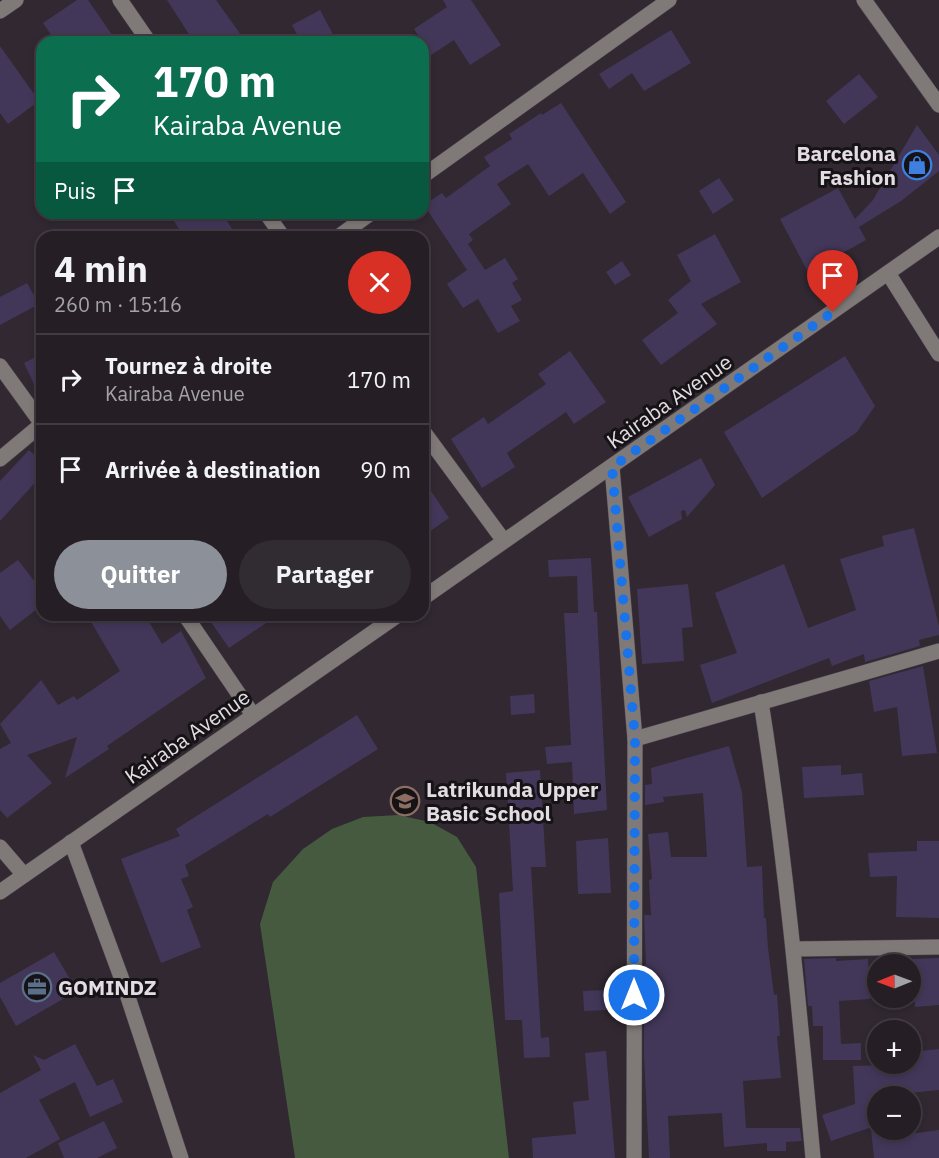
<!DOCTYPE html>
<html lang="fr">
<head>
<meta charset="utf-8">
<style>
	:root { --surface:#251e25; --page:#312b32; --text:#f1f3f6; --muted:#a3a2a7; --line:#423c42; --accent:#8c9099 }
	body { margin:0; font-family:"IBM Plex Sans",sans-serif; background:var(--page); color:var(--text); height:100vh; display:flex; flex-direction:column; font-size:22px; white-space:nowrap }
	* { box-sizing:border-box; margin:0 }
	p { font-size:20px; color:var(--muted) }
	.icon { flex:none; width:33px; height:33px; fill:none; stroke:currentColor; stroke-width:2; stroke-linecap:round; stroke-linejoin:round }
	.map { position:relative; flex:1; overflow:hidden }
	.sheet { position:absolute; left:36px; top:231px; width:393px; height:390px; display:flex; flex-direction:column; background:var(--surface); border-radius:18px; box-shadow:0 3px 9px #0003,0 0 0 2px var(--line) }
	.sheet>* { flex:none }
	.guide { position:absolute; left:36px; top:36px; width:393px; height:183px; border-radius:18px; box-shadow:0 3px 9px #0003,0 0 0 2px var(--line); background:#0b6e4f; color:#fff; overflow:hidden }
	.needle { width:39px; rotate:269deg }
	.buttons { position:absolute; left:867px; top:954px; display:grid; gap:12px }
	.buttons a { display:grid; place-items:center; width:54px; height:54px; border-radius:50%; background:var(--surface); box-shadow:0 3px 9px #0003,0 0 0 2px var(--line); font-size:30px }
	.pin { position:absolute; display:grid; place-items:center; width:51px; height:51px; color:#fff; margin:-62px -26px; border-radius:50% 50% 50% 0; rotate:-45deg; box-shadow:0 0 6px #0007 }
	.pin .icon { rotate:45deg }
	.me { position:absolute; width:66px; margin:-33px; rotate:0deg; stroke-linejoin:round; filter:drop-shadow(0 0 4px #0008) }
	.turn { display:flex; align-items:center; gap:21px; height:126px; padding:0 18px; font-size:27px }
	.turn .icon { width:78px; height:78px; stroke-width:2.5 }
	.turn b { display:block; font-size:42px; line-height:51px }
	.then { display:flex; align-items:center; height:57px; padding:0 18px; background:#0003; gap:12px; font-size:22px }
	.round { display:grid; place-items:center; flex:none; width:63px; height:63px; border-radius:32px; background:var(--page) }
	.summary { display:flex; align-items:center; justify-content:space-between; height:102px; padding:0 18px }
	h1 { font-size:36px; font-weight:800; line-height:45px }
	.primary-button { display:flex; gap:12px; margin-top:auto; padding:12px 18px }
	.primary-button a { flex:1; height:69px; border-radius:36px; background:var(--accent); color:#fff; font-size:24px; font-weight:800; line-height:69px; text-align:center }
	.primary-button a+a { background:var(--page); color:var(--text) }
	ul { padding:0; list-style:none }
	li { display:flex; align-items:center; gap:18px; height:90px; padding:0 18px; border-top:2px solid var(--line) }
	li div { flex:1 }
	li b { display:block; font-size:22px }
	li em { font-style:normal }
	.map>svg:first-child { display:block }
	.green { fill:#455a3e }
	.building { fill:#423759 }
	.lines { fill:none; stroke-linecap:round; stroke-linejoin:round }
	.minor-casing { stroke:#4d454d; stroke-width:16 }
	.minor { stroke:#7f7977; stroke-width:15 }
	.route { stroke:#1a73e8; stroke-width:10; stroke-dasharray:0 18 }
	.labels { text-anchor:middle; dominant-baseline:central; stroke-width:6; stroke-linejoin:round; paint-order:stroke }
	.poi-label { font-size:21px; font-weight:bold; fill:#e3dde3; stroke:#161316; text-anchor:start }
	.street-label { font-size:21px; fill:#e3dde3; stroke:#161316 }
</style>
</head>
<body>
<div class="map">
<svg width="939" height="1158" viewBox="0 0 939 1158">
	<rect width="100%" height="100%" fill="#312831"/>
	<polygon class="green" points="398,815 430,822 457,837 476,867 509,1158 295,1158 260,924 273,882 303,849 332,829 363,817"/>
	<g class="building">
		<polygon points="77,0 88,0 117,42 56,42 43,23"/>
		<polygon points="167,0 216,0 246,42 194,42"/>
		<polygon points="443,0 471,0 501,45 470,65 454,40 431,55 414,29 447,7"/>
		<polygon points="320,10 337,42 301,42 292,25"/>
		<polygon points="671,30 691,63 644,91 632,73 609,89 599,74"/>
		<polygon points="0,46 39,101 8,124 0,113"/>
		<polygon points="859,74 878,97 844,124 826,101"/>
		<polygon points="561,103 626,202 610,214 583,173 549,196 528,164 497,184 511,204 469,234 473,240 468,244 485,270 505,258 518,279 512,283 522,300 511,306 520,321 498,333 478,299 463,308 447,284 467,270 424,205 442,193 446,198 490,166 484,157 512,139 509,134 541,113 542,115"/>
		<polygon points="917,125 939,155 939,171 901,201 859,227 866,240 808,272 780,219 838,188 855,219 873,200"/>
		<polygon points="719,178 734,200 713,214 699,191"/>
		<polygon points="169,213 222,213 237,237 184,237"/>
		<polygon points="715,234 741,282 701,304 717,324 661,365 642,340 678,313 668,300 691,281 677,255"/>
		<polygon points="622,261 631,275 615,285 606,272"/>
		<polygon points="27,283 39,304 0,325 0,297"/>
		<polygon points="570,351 606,402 574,424 566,412 507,453 515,467 482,488 451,439 484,417 488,424 546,384 538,374"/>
		<polygon points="42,354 42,401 24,363"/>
		<polygon points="845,356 875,406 857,432 762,498 724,432"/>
		<polygon points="29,450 42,462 42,475 0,521 0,481"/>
		<polygon points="701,458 715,485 687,517 685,510 681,511 682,519 649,537 628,497"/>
		<polygon points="423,479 449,518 423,536"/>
		<polygon points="914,528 939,626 939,635 919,640 920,646 865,662 864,654 832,666 829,658 712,703 700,665 737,653 715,593 784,564 808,628 856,610 840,559 884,546 882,536"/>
		<polygon points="591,558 594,612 597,612 607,810 574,814 572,762 547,764 545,747 571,745 564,613 578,613 577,576 549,577 548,560"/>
		<polygon points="18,560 42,591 42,605 10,630 0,616 0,573"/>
		<polygon points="688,584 693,627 682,628 684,661 642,664 637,589"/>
		<polygon points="87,615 145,615 162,644 181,631 206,678 107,746 109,749 65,778 77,737 27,755 52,783 7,818 0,810 0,749 11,743 0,724 41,680 58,705 74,696 77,700 120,671"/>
		<polygon points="206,615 278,615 229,648"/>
		<polygon points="923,666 937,753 902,756 897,707 874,712 869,681"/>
		<polygon points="534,694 535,713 511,715 510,696"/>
		<polygon points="357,715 378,749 270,817 268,814 185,865 189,876 181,879 193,907 187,910 201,947 161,963 121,859 180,836 176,829"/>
		<polygon points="729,746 742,792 747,867 762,866 764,918 766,918 768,948 774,995 777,994 780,1036 777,1036 781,1078 743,1081 746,1128 800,1128 802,1141 786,1142 786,1151 767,1151 767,1143 724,1147 722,1113 668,1116 670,1158 649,1158 644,1056 644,965 646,965 644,915 651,915 649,880 652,879 648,834 668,832 671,857 707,857 703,793 663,797 664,802 645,805 645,785 652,784 651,768"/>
		<polygon points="841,765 841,775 862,773 864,795 804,798 802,767"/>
		<polygon points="540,770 546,867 531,867 541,1038 549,1037 550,1057 524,1058 522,1020 505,1020 499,893 513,891 506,773"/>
		<polygon points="608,838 611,893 578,894 576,841"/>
		<polygon points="917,841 939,841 939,918 896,917 897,876 870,877 868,853 917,851"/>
		<polygon points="54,952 77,991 16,1026 0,997 0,983"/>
		<polygon points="836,958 836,961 868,959 870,999 839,1001 841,1044 861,1043 861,1060 823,1060 823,1026 813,1026 812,1006 808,1006 804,959"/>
		<polygon points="939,958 939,1005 915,1007 912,959"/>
		<polygon points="606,990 607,1010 584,1011 583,991"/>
		<polygon points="75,1044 97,1086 113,1079 123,1102 90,1117 75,1082 39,1100 60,1139 26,1158 0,1158 0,1093 41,1070 33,1055 44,1060"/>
		<polygon points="939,1049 939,1090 878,1096 878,1125 831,1141 822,1115 855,1104 853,1066 910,1064 910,1052"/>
		<polygon points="606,1051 615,1158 533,1158 532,1138 576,1134 573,1102 589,1100 585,1053"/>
		<polygon points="104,1121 117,1148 97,1158 64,1158 58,1143"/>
		<polygon points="871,1130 888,1130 888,1137 939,1130 939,1158 874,1158"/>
	</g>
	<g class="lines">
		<g class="minor-casing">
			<g id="minor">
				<polyline points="120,0 149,42"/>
				<polyline points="864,0 939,105"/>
				<polyline points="0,11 16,0"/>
				<polyline points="423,176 669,0"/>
				<polyline points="266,213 283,237"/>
				<polyline points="338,237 371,213"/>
				<polyline points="888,273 939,354"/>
				<polyline points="0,366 42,424"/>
				<polyline points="423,431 504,541"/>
				<polyline points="0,459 42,424"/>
				<polyline points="612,467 635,739 634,1158"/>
				<polyline points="423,598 939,237"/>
				<polyline points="185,615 253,715"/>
				<path d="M761 702C785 853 799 1005 813 1158"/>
				<polyline points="635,739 939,651"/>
				<polyline points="71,842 124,985 181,1158"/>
				<polyline points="0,847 24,875"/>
				<polyline points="0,892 398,615"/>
				<polyline points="794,949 939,947"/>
			</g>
		</g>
		<use href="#minor" class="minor"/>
	</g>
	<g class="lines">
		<polyline class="route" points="634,995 635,739 612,467 833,312"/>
	</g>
	<defs>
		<g id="shop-ring" transform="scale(1.5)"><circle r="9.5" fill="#161316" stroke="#3f7fe0" stroke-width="1.5"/><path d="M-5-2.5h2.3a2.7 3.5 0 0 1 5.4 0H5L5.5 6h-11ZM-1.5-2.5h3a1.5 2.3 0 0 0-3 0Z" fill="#3f7fe0"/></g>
		<g id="school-ring" transform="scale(1.5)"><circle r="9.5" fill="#161316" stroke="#8d6e63" stroke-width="1.5"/><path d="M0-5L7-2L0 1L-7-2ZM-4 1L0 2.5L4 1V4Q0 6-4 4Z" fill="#8d6e63"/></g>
		<g id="office-ring" transform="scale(1.5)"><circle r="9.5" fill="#161316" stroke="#5c6f8a" stroke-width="1.5"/><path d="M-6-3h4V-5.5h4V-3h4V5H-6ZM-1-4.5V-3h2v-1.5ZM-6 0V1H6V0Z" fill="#5c6f8a"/></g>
	</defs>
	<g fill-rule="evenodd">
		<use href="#shop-ring" x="917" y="165"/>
		<use href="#school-ring" x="405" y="801"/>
		<use href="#office-ring" x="37" y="987"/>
	</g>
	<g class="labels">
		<g class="poi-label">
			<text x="896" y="153" text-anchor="end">Barcelona<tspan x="896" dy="24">Fashion</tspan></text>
			<text x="426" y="789">Latrikunda Upper<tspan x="426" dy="24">Basic School</tspan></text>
			<text x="58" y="987">GOMINDZ</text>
		</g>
		<g class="street-label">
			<text transform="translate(669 401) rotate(-35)">Kairaba Avenue</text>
			<text transform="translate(187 736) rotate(-35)">Kairaba Avenue</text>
		</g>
	</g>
</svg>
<div class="buttons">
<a><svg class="needle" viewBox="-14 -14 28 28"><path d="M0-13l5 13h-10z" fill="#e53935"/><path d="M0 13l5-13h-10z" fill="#a3a2a7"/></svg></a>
<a>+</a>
<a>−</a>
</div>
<div class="pin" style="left:833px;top:312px;background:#d93025"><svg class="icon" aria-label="arrive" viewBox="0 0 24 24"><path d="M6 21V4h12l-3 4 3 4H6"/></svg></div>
<svg class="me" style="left:634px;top:995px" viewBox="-20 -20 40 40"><circle r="17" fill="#1a73e8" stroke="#fff" stroke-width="3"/><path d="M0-11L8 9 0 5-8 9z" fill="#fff"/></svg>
<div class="guide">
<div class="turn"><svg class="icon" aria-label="right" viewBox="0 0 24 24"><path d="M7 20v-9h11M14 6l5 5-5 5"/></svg><div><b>170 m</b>Kairaba Avenue</div></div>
<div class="then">Puis<svg class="icon" aria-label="arrive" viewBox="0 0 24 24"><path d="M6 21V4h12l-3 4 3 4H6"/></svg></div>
</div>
<section class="sheet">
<div class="summary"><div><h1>4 min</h1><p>260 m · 15:16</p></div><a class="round" style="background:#d93025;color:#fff"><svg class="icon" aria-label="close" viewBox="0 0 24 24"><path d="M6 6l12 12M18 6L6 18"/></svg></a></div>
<ul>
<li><svg class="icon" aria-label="right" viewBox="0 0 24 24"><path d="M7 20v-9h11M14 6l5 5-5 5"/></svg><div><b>Tournez à droite</b><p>Kairaba Avenue</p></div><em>170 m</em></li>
<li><svg class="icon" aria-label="arrive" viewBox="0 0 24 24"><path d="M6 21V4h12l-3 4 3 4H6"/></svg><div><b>Arrivée à destination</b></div><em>90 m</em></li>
</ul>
<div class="primary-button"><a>Quitter</a><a>Partager</a></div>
</section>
</div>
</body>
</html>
